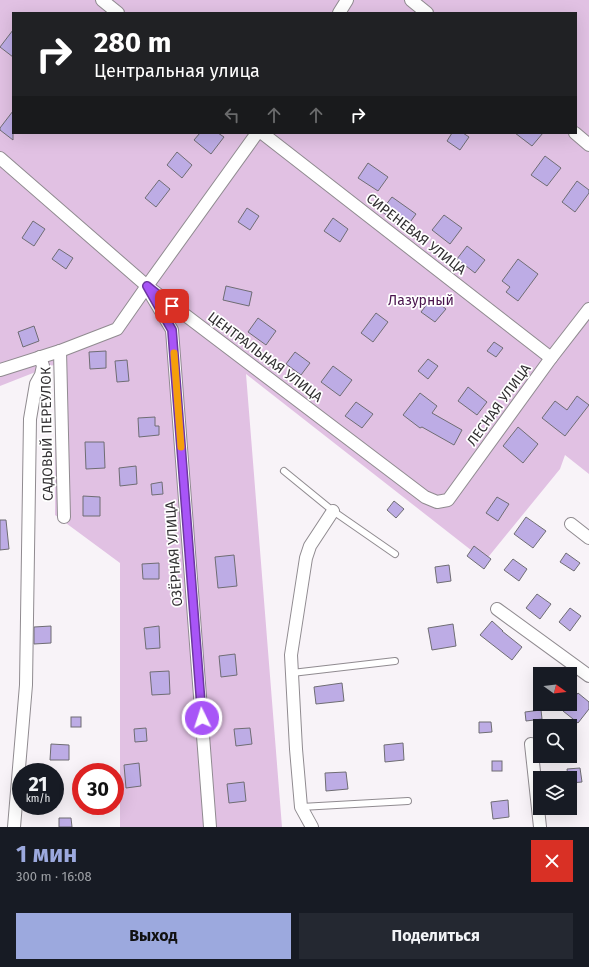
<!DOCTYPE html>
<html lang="ru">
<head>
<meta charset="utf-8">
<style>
	:root { --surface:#171b24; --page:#242831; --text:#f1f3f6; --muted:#9ea1a6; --accent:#9ca9de }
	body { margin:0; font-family:"Fira Sans",sans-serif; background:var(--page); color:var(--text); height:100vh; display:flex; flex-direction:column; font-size:15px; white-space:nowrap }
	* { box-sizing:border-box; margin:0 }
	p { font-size:13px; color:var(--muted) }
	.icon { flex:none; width:22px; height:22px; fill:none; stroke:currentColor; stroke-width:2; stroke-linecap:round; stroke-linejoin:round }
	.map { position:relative; height:827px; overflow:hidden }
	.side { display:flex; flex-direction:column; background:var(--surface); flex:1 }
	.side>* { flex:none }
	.hud { position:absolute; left:12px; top:12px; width:565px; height:122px; border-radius:0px; box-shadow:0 4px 16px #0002; background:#202124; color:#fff; overflow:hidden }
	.needle { width:26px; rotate:105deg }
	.controls { position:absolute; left:533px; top:667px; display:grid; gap:8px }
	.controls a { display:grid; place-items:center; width:44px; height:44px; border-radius:0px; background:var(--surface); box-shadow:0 4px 16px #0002; font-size:20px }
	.speed { position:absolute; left:12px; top:763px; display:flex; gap:8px; font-size:20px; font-weight:700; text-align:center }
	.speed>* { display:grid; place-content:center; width:52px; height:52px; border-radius:50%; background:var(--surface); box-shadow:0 4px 16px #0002; line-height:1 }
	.speed small { font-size:10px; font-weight:400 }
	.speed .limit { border:6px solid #d22; background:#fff; color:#111 }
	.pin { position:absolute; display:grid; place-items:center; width:34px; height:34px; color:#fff; margin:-17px; border-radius:8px; box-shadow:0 2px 6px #0006 }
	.me { position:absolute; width:44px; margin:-22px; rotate:356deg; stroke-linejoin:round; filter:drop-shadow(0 0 3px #0008) }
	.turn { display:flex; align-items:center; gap:14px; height:84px; padding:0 16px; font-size:18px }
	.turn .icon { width:52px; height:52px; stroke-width:2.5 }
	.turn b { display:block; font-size:28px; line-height:34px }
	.lanes { display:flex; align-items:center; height:38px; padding:0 16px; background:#0003; justify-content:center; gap:20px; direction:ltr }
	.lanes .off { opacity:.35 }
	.round { display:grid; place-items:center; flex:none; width:42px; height:42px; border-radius:0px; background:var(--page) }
	.head { display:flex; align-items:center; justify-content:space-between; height:68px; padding:0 16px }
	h1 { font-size:24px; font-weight:700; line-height:30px; color:var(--accent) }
	.action { display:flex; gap:8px; margin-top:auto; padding:8px 16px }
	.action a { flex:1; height:46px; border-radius:0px; background:var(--accent); color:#111; font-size:16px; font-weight:700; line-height:46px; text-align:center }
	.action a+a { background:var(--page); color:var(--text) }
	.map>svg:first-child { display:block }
	.green { fill:#e1c1e3; fill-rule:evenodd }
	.building { fill:#bdace5; stroke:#6f6d73 }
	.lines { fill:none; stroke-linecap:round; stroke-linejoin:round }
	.service-casing { stroke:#908b90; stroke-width:8 }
	.minor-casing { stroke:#908b90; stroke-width:14 }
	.service { stroke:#fff; stroke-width:6 }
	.minor { stroke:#fff; stroke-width:12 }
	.route-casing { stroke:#6d37a1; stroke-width:10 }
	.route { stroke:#a855f7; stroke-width:7 }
	.slow { stroke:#f59e0b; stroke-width:7 }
	.labels { text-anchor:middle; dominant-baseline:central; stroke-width:3.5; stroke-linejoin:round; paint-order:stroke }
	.street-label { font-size:14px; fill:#323032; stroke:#fff }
	.park-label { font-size:14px; fill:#49134d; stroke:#fff }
</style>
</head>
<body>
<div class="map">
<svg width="589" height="827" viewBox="0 0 589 827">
	<rect width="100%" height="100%" fill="#f8f3f8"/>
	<path class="green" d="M0 0H589V474L565 455 560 469 485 561 246 374 282 827H120V563L55 515 56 364 0 386ZM13 13H576V133H13Z"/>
	<g class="building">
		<polygon points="13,30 13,57 0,47"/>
		<polygon points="13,111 13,140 0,130 0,128"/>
		<polygon points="200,133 218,133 224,137 211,154 194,140"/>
		<polygon points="452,133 463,133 469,137 460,150 447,141"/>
		<polygon points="515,133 543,133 532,146"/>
		<polygon points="177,152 192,165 182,178 167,165"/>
		<polygon points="545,156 561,168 547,186 531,175"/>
		<polygon points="368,163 388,177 378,191 358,178"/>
		<polygon points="159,180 170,189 156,207 145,198"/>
		<polygon points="577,181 589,190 589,193 575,212 562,202"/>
		<polygon points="392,197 416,214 405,229 381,211"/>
		<polygon points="247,208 259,216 250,230 238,222"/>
		<polygon points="444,215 462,228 450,244 432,230"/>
		<polygon points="333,218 348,229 340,242 324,231"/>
		<polygon points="33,221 45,229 34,246 22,238"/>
		<polygon points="467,246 485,260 475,273 457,259"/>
		<polygon points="59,249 73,258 66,269 52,259"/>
		<polygon points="518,259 538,274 518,301 506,292 510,287 502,281"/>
		<polygon points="226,286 252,292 249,306 223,300"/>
		<polygon points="432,298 446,309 435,322 421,312"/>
		<polygon points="376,313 388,322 373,342 361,333"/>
		<polygon points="258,318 276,331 266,345 248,332"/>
		<polygon points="34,326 39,341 23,347 18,332"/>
		<polygon points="494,342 503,348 496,357 487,351"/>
		<polygon points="106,351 106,368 90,369 89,352"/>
		<polygon points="295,352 310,363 301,375 286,364"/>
		<polygon points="428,359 438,366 428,379 418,371"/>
		<polygon points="127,360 129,381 117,382 115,361"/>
		<polygon points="333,366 352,380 340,396 321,382"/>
		<polygon points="468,387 487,402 477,415 458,401"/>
		<polygon points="420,393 437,406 432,413 462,430 454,445 422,427 420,428 403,415"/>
		<polygon points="577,396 589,405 565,436 542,418 555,401 567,410"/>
		<polygon points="356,402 373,414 362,428 345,416"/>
		<polygon points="155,417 155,426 159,426 159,435 139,437 138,418"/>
		<polygon points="518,427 538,444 523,463 503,446"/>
		<polygon points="85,442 104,442 105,468 86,469"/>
		<polygon points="136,466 137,484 120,486 119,468"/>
		<polygon points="162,482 163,494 152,495 151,484"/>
		<polygon points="83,496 100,497 100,516 83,516"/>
		<polygon points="497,497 509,504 498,521 486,513"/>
		<polygon points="394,501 404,509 396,518 387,510"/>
		<polygon points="526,517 546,531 533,548 514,534"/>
		<polygon points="0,520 6,520 9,549 0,550"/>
		<polygon points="474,546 491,559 484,569 467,556"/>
		<polygon points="566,553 580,563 574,571 560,562"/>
		<polygon points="234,555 237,586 218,588 215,557"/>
		<polygon points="513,559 527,569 519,581 504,570"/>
		<polygon points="159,563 159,579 143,579 142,564"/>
		<polygon points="449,565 451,581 437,583 435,567"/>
		<polygon points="537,594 551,604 540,619 526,608"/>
		<polygon points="570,608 581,616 570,631 559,622"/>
		<polygon points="492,621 503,631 502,631 522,647 512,660 480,635"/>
		<polygon points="453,624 456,646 432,650 428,628"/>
		<polygon points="51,626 51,643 34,644 34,627"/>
		<polygon points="159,626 160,648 146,649 144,628"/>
		<polygon points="235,654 237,675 221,677 219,656"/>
		<polygon points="169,671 170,694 152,695 150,672"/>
		<polygon points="342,683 344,701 316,704 314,687"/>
		<polygon points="578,693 589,702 589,709 578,723 563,711"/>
		<polygon points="541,710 542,719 526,721 525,712"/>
		<rect x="71" y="717" width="10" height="10"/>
		<polygon points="479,722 491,722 492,732 479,733"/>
		<polygon points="146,728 147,741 135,742 134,729"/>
		<polygon points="250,728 252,744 236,746 234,729"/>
		<polygon points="403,743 404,760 385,762 384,745"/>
		<polygon points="51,744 69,745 69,760 50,760"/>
		<rect x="492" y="761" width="10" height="10"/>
		<polygon points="139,763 141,786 126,788 124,765"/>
		<polygon points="580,768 582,782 570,783 570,778 568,778 567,769"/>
		<polygon points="346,772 348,789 326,791 325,773"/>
		<polygon points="244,782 246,801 229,803 227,784"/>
		<polygon points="508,800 509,817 493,819 491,802"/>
		<polygon points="59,818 71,818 72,827 59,827"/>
	</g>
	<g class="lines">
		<g class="service-casing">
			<g id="service">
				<polyline points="284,471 333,511 395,554"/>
				<polyline points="292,673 395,661"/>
				<polyline points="301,807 408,801"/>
			</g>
		</g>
		<g class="minor-casing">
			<g id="minor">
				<polyline points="102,0 118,13"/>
				<polyline points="411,0 427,13"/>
				<polyline points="339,13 347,0"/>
				<polyline points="262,133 551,358"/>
				<polyline points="575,133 589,145"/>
				<polyline points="0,158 147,286 425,497 437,502 448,500 551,358 589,309"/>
				<polyline points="150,293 172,330 210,827"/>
				<polyline points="60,351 64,517"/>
				<polyline points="0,370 60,351 117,329 147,286 257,133"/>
				<polyline points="571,524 589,538"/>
				<polyline points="497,609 589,676"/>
				<polyline points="531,744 540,827"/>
				<polyline points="14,827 26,685 30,419 36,384 41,375 43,366 40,357"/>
				<polyline points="312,827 301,807 296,749 291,655 306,558 310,546 333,511"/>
			</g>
		</g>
		<use href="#service" class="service"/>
		<use href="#minor" class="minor"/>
	</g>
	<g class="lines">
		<g class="route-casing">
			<polyline id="route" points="172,306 147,286 172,330 202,718"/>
		</g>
		<use href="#route" class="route"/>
		<polyline class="slow" points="174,353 181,447"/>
	</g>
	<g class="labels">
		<g class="street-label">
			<text transform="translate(416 234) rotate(38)">СИРЕНЕВАЯ УЛИЦА</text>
			<text transform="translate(265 357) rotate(37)">ЦЕНТРАЛЬНАЯ УЛИЦА</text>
			<text transform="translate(499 405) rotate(-54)">ЛЕСНАЯ УЛИЦА</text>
			<text transform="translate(47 434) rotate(-91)">САДОВЫЙ ПЕРЕУЛОК</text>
			<text transform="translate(174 554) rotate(-94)">ОЗЁРНАЯ УЛИЦА</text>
		</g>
		<g class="park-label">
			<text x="421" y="300">Лазурный</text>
		</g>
	</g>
</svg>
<div class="controls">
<a><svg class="needle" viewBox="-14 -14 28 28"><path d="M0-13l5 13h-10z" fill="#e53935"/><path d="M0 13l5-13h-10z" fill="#9ea1a6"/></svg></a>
<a><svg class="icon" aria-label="search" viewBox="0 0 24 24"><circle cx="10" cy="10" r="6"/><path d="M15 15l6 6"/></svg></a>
<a><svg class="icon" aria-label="layers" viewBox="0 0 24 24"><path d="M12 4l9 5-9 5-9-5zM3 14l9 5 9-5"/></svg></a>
</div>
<div class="speed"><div>21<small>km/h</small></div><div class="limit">30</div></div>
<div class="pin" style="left:172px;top:306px;background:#d93025"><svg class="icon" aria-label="arrive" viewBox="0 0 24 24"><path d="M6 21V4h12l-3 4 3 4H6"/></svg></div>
<svg class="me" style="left:202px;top:718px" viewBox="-20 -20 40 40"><circle r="17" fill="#a855f7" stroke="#fff" stroke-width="3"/><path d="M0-11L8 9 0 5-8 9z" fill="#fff"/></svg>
<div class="hud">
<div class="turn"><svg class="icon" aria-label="right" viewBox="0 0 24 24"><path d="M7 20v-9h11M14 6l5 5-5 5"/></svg><div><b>280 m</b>Центральная улица</div></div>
<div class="lanes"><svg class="icon off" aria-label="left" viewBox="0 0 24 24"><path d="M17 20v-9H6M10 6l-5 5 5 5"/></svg><svg class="icon off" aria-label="ahead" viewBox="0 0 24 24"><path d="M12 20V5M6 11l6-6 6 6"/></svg><svg class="icon off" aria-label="ahead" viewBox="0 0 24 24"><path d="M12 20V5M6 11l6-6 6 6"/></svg><svg class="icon" aria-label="right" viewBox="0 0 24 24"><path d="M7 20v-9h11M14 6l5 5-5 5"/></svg></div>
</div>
</div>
<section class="side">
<div class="head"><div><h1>1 мин</h1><p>300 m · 16:08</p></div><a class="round" style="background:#d93025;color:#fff"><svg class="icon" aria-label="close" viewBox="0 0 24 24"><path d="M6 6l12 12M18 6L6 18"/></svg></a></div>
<div class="action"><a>Выход</a><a>Поделиться</a></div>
</section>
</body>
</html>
